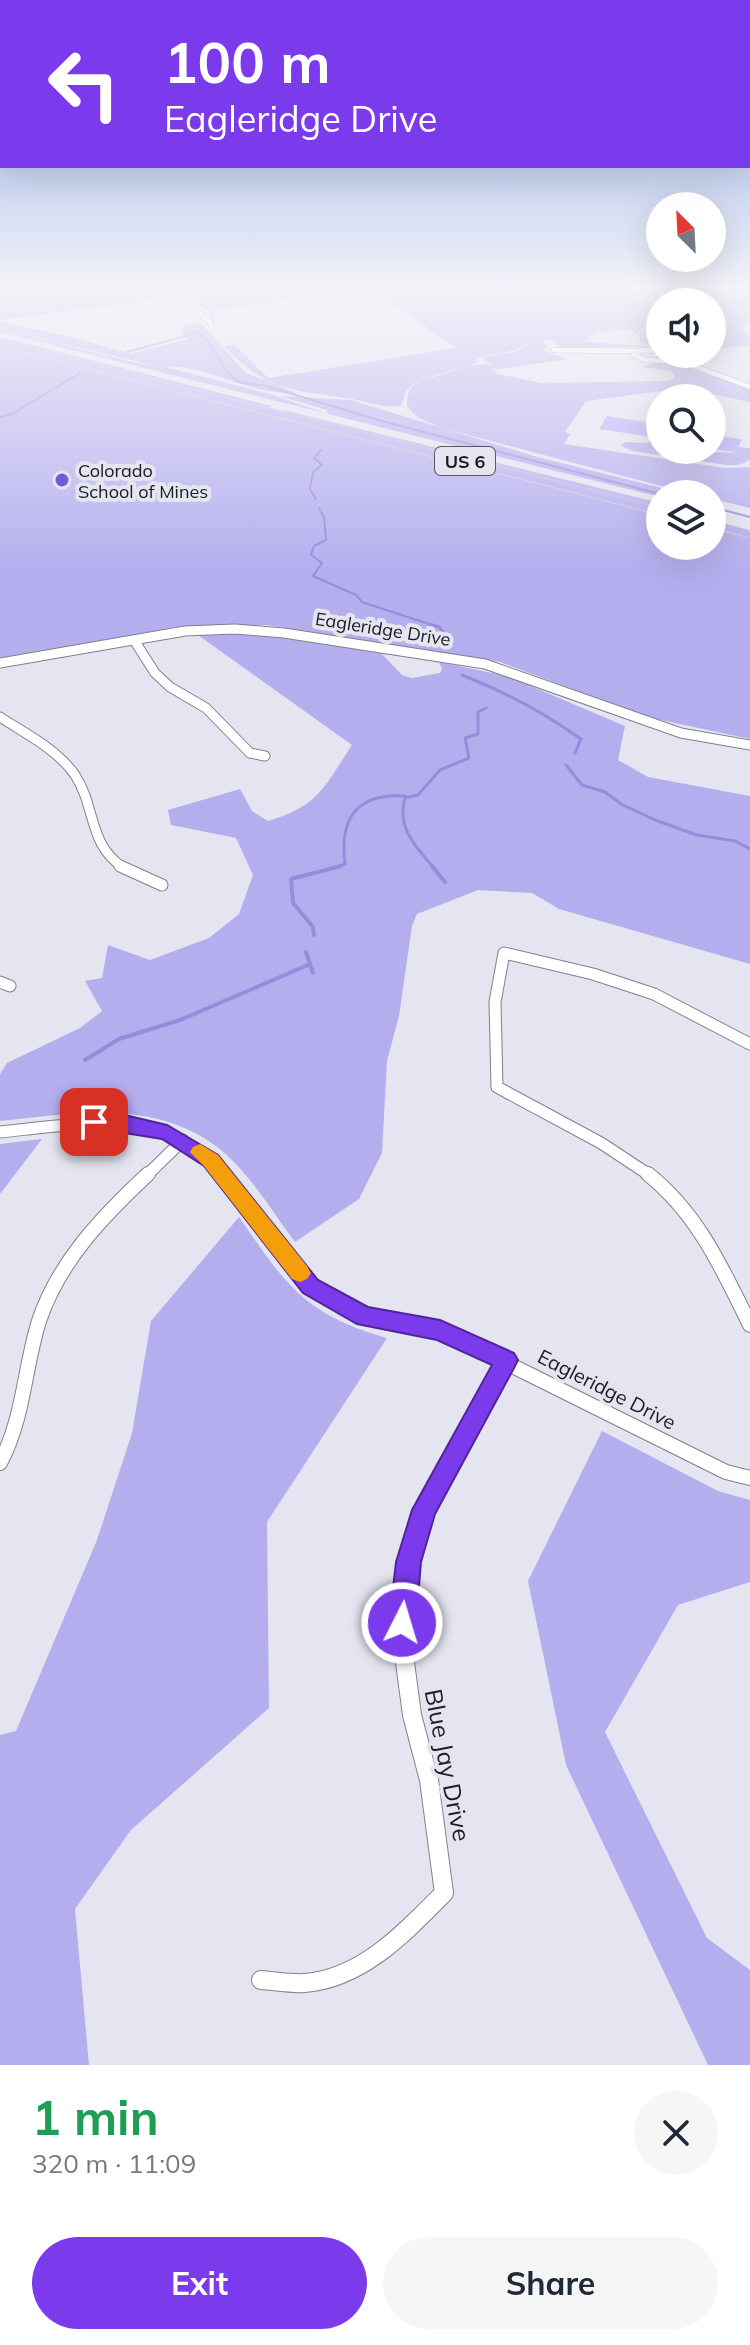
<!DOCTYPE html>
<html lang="en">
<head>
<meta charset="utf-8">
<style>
	:root { --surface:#fff; --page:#f6f6f7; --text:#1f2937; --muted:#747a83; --accent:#7c3aed }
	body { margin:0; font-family:Mulish,sans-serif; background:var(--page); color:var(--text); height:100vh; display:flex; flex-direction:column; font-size:30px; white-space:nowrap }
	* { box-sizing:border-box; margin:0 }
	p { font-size:26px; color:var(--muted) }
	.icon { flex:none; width:44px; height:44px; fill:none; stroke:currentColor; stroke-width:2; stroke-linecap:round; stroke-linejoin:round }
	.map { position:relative; height:2065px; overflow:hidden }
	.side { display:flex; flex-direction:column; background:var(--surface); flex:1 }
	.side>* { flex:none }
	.top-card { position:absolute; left:0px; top:0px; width:750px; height:168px; box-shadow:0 8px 32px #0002; background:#7c3aed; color:#fff; overflow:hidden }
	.needle { width:52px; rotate:336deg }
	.fabs { position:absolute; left:646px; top:192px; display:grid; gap:16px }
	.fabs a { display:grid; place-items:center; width:80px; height:80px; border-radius:50%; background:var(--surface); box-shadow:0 8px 32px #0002; font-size:40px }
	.pin { position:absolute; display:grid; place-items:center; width:68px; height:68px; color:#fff; margin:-34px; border-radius:16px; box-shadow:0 4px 12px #0006 }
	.me { position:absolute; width:88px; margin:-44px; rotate:5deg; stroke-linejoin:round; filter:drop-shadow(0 0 6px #0008) }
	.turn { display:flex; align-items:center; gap:28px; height:168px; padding:0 32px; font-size:36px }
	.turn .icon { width:104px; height:104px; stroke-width:2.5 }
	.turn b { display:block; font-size:56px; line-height:68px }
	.round { display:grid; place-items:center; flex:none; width:84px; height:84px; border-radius:42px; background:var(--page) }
	.head { display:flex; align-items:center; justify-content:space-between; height:136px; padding:0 32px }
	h1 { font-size:48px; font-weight:700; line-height:60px; color:#1e9e55 }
	.action { display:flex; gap:16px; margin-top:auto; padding:16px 32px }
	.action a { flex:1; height:92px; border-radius:48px; background:var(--accent); color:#fff; font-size:32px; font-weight:700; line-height:92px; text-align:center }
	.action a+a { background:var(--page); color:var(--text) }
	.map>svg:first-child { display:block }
	.green { fill:#b4aeef; fill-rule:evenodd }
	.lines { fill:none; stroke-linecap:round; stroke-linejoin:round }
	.stream-far2 { stroke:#968cdc; stroke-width:2 }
	.stream-far1 { stroke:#968cdc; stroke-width:3 }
	.stream { stroke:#968cdc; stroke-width:4 }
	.building { fill:#b3aafd }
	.minor-far4-casing { stroke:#80808b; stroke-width:6 }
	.minor-far3-casing { stroke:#80808b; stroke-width:11 }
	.minor-far2-casing { stroke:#80808b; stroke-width:13 }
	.minor-far1-casing { stroke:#80808b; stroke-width:16 }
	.minor-casing { stroke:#80808b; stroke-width:20 }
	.trunk-casing { stroke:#c4c4c5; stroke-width:2 }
	.minor-far4 { stroke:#fff; stroke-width:5 }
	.minor-far3 { stroke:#fff; stroke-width:9 }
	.minor-far2 { stroke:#fff; stroke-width:11 }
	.minor-far1 { stroke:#fff; stroke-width:14 }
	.minor { stroke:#fff; stroke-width:18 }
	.trunk { fill:#b6abf8; fill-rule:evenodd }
	.route { fill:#7c3aed; stroke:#51269a; stroke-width:2 }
	.slow { fill:#f59e0b }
	.poi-dot { fill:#735bd5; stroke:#e5e5f1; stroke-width:3 }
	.labels { text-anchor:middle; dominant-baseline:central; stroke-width:8; stroke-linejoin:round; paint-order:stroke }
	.shield { fill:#e5e5f1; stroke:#58585f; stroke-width:2 }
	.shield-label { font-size:18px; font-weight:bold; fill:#1c1b20 }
	.far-poi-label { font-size:18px; fill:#1c1b20; stroke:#e5e5f1; text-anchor:start }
	.far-street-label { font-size:18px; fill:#1c1b20; stroke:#e5e5f1 }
	.street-label { font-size:20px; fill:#1c1b20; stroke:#e5e5f1 }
	.near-street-label { font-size:24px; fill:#1c1b20; stroke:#e5e5f1 }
</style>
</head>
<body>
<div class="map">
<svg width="750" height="2065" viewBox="0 0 750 2065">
	<rect width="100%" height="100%" fill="#e5e5f1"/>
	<g class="green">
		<polygon points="0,285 160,285 173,297 0,320"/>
		<path d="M180 285H750V314L718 319 750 315 746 319 749 323 741 325 745 328 741 330 750 338 749 345 712 350V302H660V342L646 345 650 347H560L551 339 542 340 547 347 542 349 544 351 568 359 493 370 498 374 541 383 667 381 675 378 671 371 643 367C673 350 721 378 750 389V402L684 388 586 401 565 432 570 434 564 444 725 468 750 467V508L712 499V494L684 492 442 428 417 417 407 406C407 399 407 393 412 387 422 377 480 361 493 365L481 358 517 351 536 340 515 350 477 358V363L415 383 406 391 401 406C381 408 366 401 346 398 288 389 267 391 224 346L235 345 268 378 456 348 371 288 207 311ZM631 329 635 334 641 332 638 335 643 346 578 341 590 339 589 337 596 332Z"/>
		<path d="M0 322 68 336 131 354 188 339 182 330 183 326 200 322 245 372 296 393C250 396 206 364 165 367L273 395 328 414 326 410 280 396 351 400 537 457 686 494H660V497L0 332V329L137 363 156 366 13 332 0 328Z"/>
		<polygon points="0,337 272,406 267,409 0,342"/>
		<polygon points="0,347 660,515 660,546 712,546 712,529 750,538 750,739 647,717 500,662 267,625 174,627 67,649 0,658"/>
		<polygon points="283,410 660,503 660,509 279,412"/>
		<polygon points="652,436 659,438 656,443 660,444 660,450 734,453 739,447 750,448 750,460 739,465 726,465 632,451 621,446 625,442 648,443"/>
		<path d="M238 634 274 636 380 652 402 675 412 678 440 673 442 669 439 662 507 676 625 726 618 760 648 777 750 796V964L559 909 532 893 478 890 417 914 412 926 399 1016 387 1061 382 1153 359 1199 295 1242C272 1211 250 1174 221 1150 157 1098 75 1113 0 1121V1074L7 1063 80 1028 102 1011 85 981 102 978 108 945 150 960 209 938 239 914 253 875 236 838 171 825 168 810 240 789 252 811 268 821C319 806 324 787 352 745L198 635Z"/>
		<polygon points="42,1139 0,1194 0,1144"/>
		<path d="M239 1217C285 1284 305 1315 387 1338L267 1522 269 1708 131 1830 75 1909 89 2065H0V1735L16 1731 97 1540 132 1433 151 1321Z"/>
		<polygon points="602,1431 718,1491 750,1500 750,1582 678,1605 605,1732 707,1938 750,1970 750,2065 708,2065 566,1765 528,1581"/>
	</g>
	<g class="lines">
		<g class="stream-far2">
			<polyline points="212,321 214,309"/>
			<polyline points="204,327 198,331 209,342 227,372 238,382 266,386 378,420 660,494"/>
			<polyline points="127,352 200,332"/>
			<polyline points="0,417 12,414 80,373"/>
			<polyline points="316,499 310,489 313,472 322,465 314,458 321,450"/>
			<polyline points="712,507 750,517"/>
			<polyline points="319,508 324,517 326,540 314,546 311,555 322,563 313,576 356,595 362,602 435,626"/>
		</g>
		<g class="stream-far1">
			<polyline points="429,624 439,627 445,635"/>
			<path d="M462 675C505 692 543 712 581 739L575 753"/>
			<polyline points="566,765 582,785 605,792 621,804 655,820 697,835 735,841 750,849"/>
			<path d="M334 868 345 864C339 818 357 793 405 796"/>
			<path d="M434 868C416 847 396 827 405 798L418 795 440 770 469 758 465 738 478 734V712L486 708"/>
		</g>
		<g class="stream">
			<polyline points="432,866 445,882"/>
			<polyline points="314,935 313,927 293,903 291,879 341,866"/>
			<polyline points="306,952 313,973"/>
			<polyline points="85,1060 119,1039 180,1020 308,965"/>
		</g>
	</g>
	<g class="building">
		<polygon points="607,416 660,424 660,438 599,429"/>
		<polygon points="712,435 742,439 736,452 712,449"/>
	</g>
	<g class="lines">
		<g class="minor-far4-casing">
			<g id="minor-far4">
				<polyline points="170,285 211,324"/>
				<polyline points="554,350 637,351"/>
				<polyline points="660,351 641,350 634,355 646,360 673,361"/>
				<polyline points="667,356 750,387"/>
			</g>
		</g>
		<g class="minor-far3-casing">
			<g id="minor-far3">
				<polyline points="134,640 155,673 170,687 206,708 250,753 265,756"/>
				<polyline points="0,663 185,631 235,629 284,633 485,664 681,733 750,745"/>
				<path d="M0 717C26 734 57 749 75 775 96 807 88 845 124 868"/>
			</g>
		</g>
		<g class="minor-far2-casing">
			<g id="minor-far2">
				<polyline points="120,866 162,885"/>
				<polyline points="0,982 10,986"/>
				<path d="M0 1132C77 1124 169 1106 224 1176"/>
				<polyline points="146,1176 183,1140"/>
				<polyline points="651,1176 601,1143 497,1087 495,1002 504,953 593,974 654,994 750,1044"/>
			</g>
		</g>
		<g class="minor-far1-casing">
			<g id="minor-far1">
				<polyline points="222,1174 311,1286 364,1316 440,1330 726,1472 750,1478"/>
				<path d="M648 1174C698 1214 722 1268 750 1325"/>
				<path d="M0 1463C24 1418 24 1369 39 1321 59 1261 103 1216 148 1174"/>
				<polyline points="408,1568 424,1510 506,1360"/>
			</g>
		</g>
		<g class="minor-casing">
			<path id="minor" d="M261 1980C275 1981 290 1984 305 1983 363 1978 405 1932 444 1893L429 1780 412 1715 402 1640 409 1566"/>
		</g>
		<g class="trunk-casing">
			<g id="trunk">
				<polygon points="0,340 660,508 660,514 0,346"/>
				<polygon points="712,521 750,531 750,537 712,527"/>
			</g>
		</g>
		<use href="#minor-far4" class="minor-far4"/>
		<use href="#minor-far3" class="minor-far3"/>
		<use href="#minor-far2" class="minor-far2"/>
		<use href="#minor-far1" class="minor-far1"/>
		<use href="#minor" class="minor"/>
		<use href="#trunk" class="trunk"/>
	</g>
	<linearGradient id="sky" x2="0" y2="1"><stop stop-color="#87a4e3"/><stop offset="0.5" stop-color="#f3f3f9"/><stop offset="1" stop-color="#f3f3f9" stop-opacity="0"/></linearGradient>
	<rect width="750" height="574" fill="url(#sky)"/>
	<polygon class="route" points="94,1114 129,1116 167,1125 218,1155 318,1280 368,1307 440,1320 514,1353 518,1360 514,1368 435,1514 421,1562 416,1623 412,1633 402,1637 393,1633 389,1623 396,1562 412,1510 492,1365 437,1340 357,1324 303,1293 204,1166 162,1139 88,1127 85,1122 88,1116"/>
	<polygon class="slow" points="200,1144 218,1155 307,1266 311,1273 307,1279 300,1282 292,1279 204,1166 190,1152 193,1147"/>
	<circle class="poi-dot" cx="62" cy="480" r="8"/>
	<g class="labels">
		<rect class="shield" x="435" y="447" width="60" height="28" rx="6"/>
		<g class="shield-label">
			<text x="465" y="461">US 6</text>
		</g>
		<g class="far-poi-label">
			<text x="78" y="470">Colorado<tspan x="78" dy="21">School of Mines</tspan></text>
		</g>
		<g class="far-street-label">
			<text transform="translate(383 629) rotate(9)">Eagleridge Drive</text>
		</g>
		<g class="street-label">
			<text transform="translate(607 1389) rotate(27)">Eagleridge Drive</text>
		</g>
		<g class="near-street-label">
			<text transform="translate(448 1765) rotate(79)">Blue Jay Drive</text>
		</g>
	</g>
</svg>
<div class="fabs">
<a><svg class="needle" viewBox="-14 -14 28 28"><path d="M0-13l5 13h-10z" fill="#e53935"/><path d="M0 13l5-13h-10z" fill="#747a83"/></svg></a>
<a><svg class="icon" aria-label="sound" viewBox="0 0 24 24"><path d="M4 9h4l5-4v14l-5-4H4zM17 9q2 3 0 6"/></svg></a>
<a><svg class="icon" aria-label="search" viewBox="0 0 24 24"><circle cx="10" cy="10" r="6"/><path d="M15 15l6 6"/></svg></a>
<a><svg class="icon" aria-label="layers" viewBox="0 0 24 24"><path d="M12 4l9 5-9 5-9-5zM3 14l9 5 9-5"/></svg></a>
</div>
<div class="pin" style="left:94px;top:1122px;background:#d93025"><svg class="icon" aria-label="arrive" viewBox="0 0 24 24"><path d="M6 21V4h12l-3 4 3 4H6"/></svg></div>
<svg class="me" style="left:402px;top:1623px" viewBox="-20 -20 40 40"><circle r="17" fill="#7c3aed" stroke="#fff" stroke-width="3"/><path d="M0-11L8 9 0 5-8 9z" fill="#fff"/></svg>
<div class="top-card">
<div class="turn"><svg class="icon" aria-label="left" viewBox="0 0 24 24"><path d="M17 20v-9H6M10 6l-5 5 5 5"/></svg><div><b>100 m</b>Eagleridge Drive</div></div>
</div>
</div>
<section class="side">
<div class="head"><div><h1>1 min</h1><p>320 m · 11:09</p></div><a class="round"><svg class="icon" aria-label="close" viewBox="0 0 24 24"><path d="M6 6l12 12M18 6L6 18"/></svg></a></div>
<div class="action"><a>Exit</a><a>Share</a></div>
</section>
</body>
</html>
